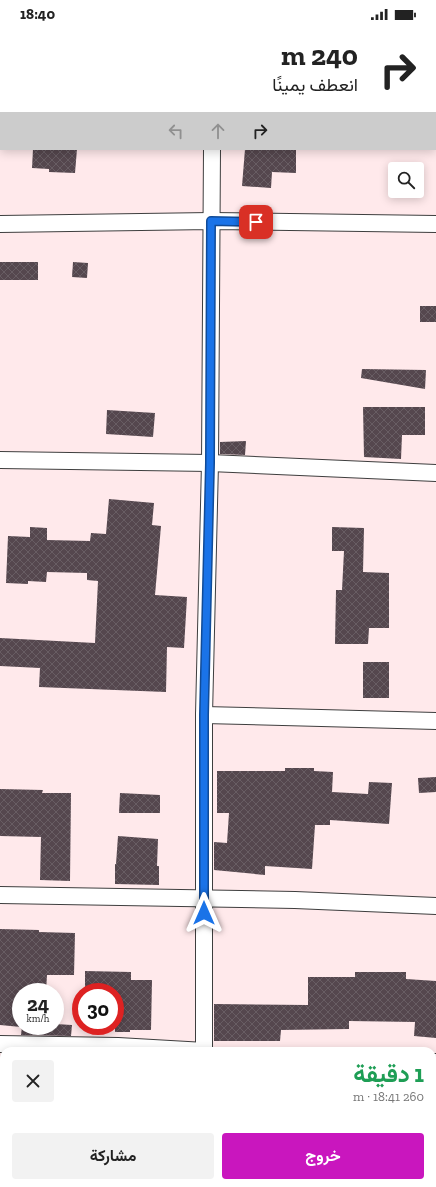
<!DOCTYPE html>
<html lang="ar">
<head>
<meta charset="utf-8">
<style>
	:root { --surface:#fff; --page:#f2f2f2; --text:#222; --muted:#767676; --accent:#c916be }
	body { margin:0; font-family:"Zilla Slab",Vazirmatn,serif; background:var(--page); color:var(--text); direction:rtl; height:100vh; display:flex; flex-direction:column; font-size:15px; white-space:nowrap }
	* { box-sizing:border-box; margin:0 }
	p { font-size:13px; color:var(--muted) }
	.icon { flex:none; width:22px; height:22px; fill:none; stroke:currentColor; stroke-width:2; stroke-linecap:round; stroke-linejoin:round }
	.map { position:relative; flex:1; overflow:hidden; direction:ltr }
	.panel { position:absolute; left:0px; top:1019px; width:436px; height:140px; display:flex; flex-direction:column; background:var(--surface); border-radius:12px 12px 0 0; box-shadow:0 2px 10px #0003; direction:rtl }
	.panel>* { flex:none }
	.top-card { position:absolute; left:0px; top:0px; width:436px; height:122px; box-shadow:0 2px 10px #0003; direction:rtl; background:#fff; color:var(--text); overflow:hidden }
	.tools { position:absolute; left:388px; top:134px; display:grid; gap:8px }
	.tools a { display:grid; place-items:center; width:36px; height:36px; border-radius:4px; background:var(--surface); box-shadow:0 2px 10px #0003; font-size:20px }
	.speed { position:absolute; left:12px; top:955px; display:flex; gap:8px; font-size:20px; font-weight:700; text-align:center }
	.speed>* { display:grid; place-content:center; width:52px; height:52px; border-radius:50%; background:var(--surface); box-shadow:0 2px 10px #0003; line-height:1 }
	.speed small { font-size:10px; font-weight:400 }
	.speed .limit { border:6px solid #d22; background:#fff; color:#111 }
	.pin { position:absolute; display:grid; place-items:center; width:34px; height:34px; color:#fff; margin:-17px; border-radius:8px; box-shadow:0 2px 6px #0006 }
	.me { position:absolute; width:44px; margin:-22px; rotate:0deg; stroke-linejoin:round; filter:drop-shadow(0 0 3px #0008) }
	.turn { display:flex; align-items:center; gap:14px; height:84px; padding:0 12px; font-size:18px }
	.turn .icon { width:52px; height:52px; stroke-width:2.5 }
	.turn b { display:block; font-size:28px; line-height:34px }
	.lanes { display:flex; align-items:center; height:38px; padding:0 12px; background:#0003; justify-content:center; gap:20px; direction:ltr }
	.lanes .off { opacity:.35 }
	.round { display:grid; place-items:center; flex:none; width:42px; height:42px; border-radius:4px; background:var(--page) }
	.summary { display:flex; align-items:center; justify-content:space-between; height:68px; padding:0 12px }
	h1 { font-size:24px; font-weight:700; line-height:30px; color:#1e9e55 }
	.button { display:flex; gap:8px; margin-top:auto; padding:8px 12px }
	.button a { flex:1; height:46px; border-radius:4px; background:var(--accent); color:#fff; font-size:16px; font-weight:700; line-height:46px; text-align:center }
	.button a+a { background:var(--page); color:var(--text) }
	.status { display:flex; justify-content:space-between; align-items:center; height:28px; padding:0 20px; background:var(--surface); direction:ltr }
	.status svg { height:11px; fill:currentColor }
	.map>svg:first-child { display:block }
	.building { fill:url(#building-cross-hatch) }
	.lines { fill:none; stroke-linecap:round; stroke-linejoin:round }
	.street-casing { stroke:#3e3e3e; stroke-width:18 }
	.street { stroke:#fff; stroke-width:16 }
	.route-casing { stroke:#114b97; stroke-width:10 }
	.route { stroke:#1a73e8; stroke-width:7 }
</style>
</head>
<body>
<div class="status"><b>18:40</b><svg viewBox="0 0 49 12"><path d="M0 12V9h3v3zM5 12V6h3v6zM10 12V3h3v9zM15 12V0h3v12zM26 1h20v11H26zM47 4h2v5h-2z"/></svg></div>
<div class="map">
<svg width="436" height="1159" viewBox="0 0 436 1159">
	<defs>
		<pattern id="building-cross-hatch" width="8" height="8" patternUnits="userSpaceOnUse"><rect width="8" height="8" fill="#55474e"/><path d="M0 0l8 8M0 8l8-8" fill="none" stroke="#685d63"/></pattern>
	</defs>
	<rect width="100%" height="100%" fill="#ffe9eb"/>
	<g class="building">
		<polygon points="33,121 77,121 75,145 49,144 49,141 32,140"/>
		<polygon points="245,121 296,121 296,145 272,144 271,160 242,158"/>
		<rect x="0" y="234" width="38" height="18"/>
		<polygon points="73,234 88,235 87,250 72,249"/>
		<rect x="420" y="278" width="16" height="16"/>
		<polygon points="362,341 426,342 425,361 361,350"/>
		<polygon points="363,379 425,379 425,407 402,407 401,431 364,429"/>
		<polygon points="107,382 155,385 153,409 106,406"/>
		<polygon points="246,413 245,427 220,426 220,414"/>
		<polygon points="109,471 154,475 152,497 161,498 155,567 187,569 184,620 167,619 166,664 39,659 40,640 0,638 0,610 95,615 98,553 87,552 87,545 47,544 46,554 28,553 28,556 6,555 8,508 30,509 30,499 47,500 47,512 90,513 91,505 106,506"/>
		<polygon points="332,499 364,500 363,544 389,545 389,600 369,600 368,616 335,616 336,562 342,562 344,523 332,523"/>
		<rect x="363" y="634" width="26" height="36"/>
		<polygon points="285,740 314,740 314,743 333,744 332,764 368,766 369,754 392,755 389,796 330,792 330,797 315,797 312,841 265,838 265,847 214,842 214,814 227,815 229,785 217,785 217,743 285,743"/>
		<polygon points="436,749 436,764 419,765 418,750"/>
		<polygon points="0,761 43,762 42,765 71,765 70,853 40,852 41,809 0,808"/>
		<polygon points="120,765 160,767 160,785 119,785"/>
		<polygon points="118,808 158,811 157,838 159,838 159,857 115,856 115,836 116,836"/>
		<polygon points="0,901 39,902 39,904 75,905 74,947 47,947 46,964 21,964 21,999 0,997"/>
		<polygon points="85,943 131,944 131,952 152,952 151,1002 130,1002 130,1004 115,1004 115,964 85,964"/>
		<polygon points="355,944 406,944 406,951 436,953 436,1010 414,1008 415,994 349,993 349,1001 281,1002 280,1013 214,1013 214,976 308,977 308,949 355,949"/>
		<polygon points="55,996 72,997 71,1008 21,1007 22,998 55,998"/>
	</g>
	<g class="lines">
		<g class="street-casing">
			<g id="street">
				<polyline points="214,1 215,0"/>
				<polyline points="0,196 211,193 436,196"/>
				<polyline points="0,432 210,435 436,445"/>
				<polyline points="204,687 436,693"/>
				<polyline points="0,867 295,872 436,878"/>
				<polyline points="0,1016 118,1018 205,1023"/>
				<polyline points="204,1023 204,687 210,435 212,121"/>
				<polyline points="432,1034 436,1034"/>
				<polyline points="204,1159 204,1155"/>
			</g>
		</g>
		<use href="#street" class="street"/>
	</g>
	<g class="lines">
		<g class="route-casing">
			<polyline id="route" points="204,885 204,687 210,435 211,193 256,194"/>
		</g>
		<use href="#route" class="route"/>
	</g>
</svg>
<div class="tools">
<a><svg class="icon" aria-label="search" viewBox="0 0 24 24"><circle cx="10" cy="10" r="6"/><path d="M15 15l6 6"/></svg></a>
</div>
<div class="speed"><div>24<small>km/h</small></div><div class="limit">30</div></div>
<div class="pin" style="left:256px;top:194px;background:#d93025"><svg class="icon" aria-label="arrive" viewBox="0 0 24 24"><path d="M6 21V4h12l-3 4 3 4H6"/></svg></div>
<svg class="me" style="left:204px;top:885px" viewBox="-20 -20 40 40"><path d="M0-17L14 15 0 8-14 15z" fill="#1a73e8" stroke="#fff" stroke-width="4"/></svg>
<div class="top-card">
<div class="turn"><svg class="icon" aria-label="right" viewBox="0 0 24 24"><path d="M7 20v-9h11M14 6l5 5-5 5"/></svg><div><b>240 m</b>انعطف يمينًا</div></div>
<div class="lanes"><svg class="icon off" aria-label="left" viewBox="0 0 24 24"><path d="M17 20v-9H6M10 6l-5 5 5 5"/></svg><svg class="icon off" aria-label="ahead" viewBox="0 0 24 24"><path d="M12 20V5M6 11l6-6 6 6"/></svg><svg class="icon" aria-label="right" viewBox="0 0 24 24"><path d="M7 20v-9h11M14 6l5 5-5 5"/></svg></div>
</div>
<section class="panel">
<div class="summary"><div><h1>1 دقيقة</h1><p>260 m · 18:41</p></div><a class="round"><svg class="icon" aria-label="close" viewBox="0 0 24 24"><path d="M6 6l12 12M18 6L6 18"/></svg></a></div>
<div class="button"><a>خروج</a><a>مشاركة</a></div>
</section>
</div>
</body>
</html>
